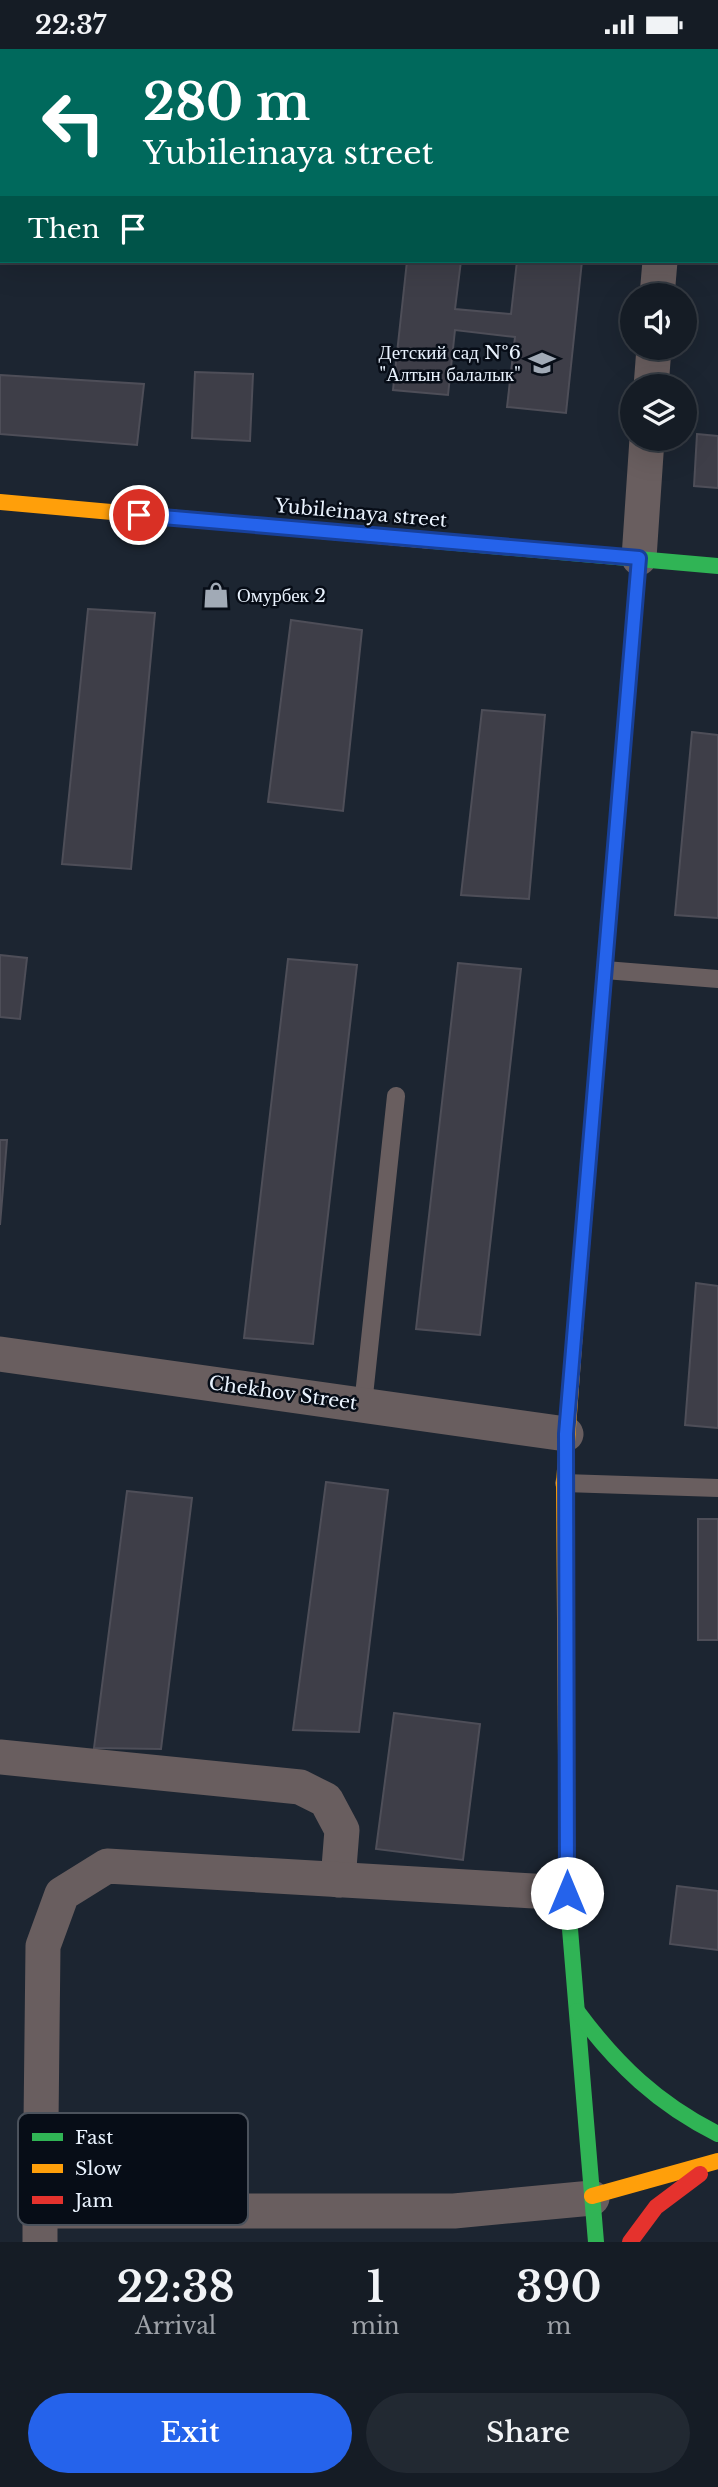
<!DOCTYPE html>
<html lang="en">
<head>
<meta charset="utf-8">
<style>
	:root { --surface:#151c25; --page:#222932; --text:#f1f3f6; --muted:#9da1a7; --line:#343a42; --accent:#2563eb }
	body { margin:0; font-family:"Libre Baskerville",serif; background:var(--page); color:var(--text); height:100vh; display:flex; flex-direction:column; font-size:26px; white-space:nowrap }
	* { box-sizing:border-box; margin:0 }
	p { font-size:23px; color:var(--muted) }
	.icon { flex:none; width:38px; height:38px; fill:none; stroke:currentColor; stroke-width:2; stroke-linecap:round; stroke-linejoin:round }
	.map { position:relative; height:2193px; overflow:hidden }
	.sheet { display:flex; flex-direction:column; background:var(--surface); flex:1 }
	.sheet>* { flex:none }
	.top-card { position:absolute; left:0px; top:0px; width:719px; height:214px; box-shadow:0 7px 28px #0002,0 0 0 2px var(--line); background:#00695c; color:#fff; overflow:hidden }
	.tools { position:absolute; left:620px; top:234px; display:grid; gap:14px }
	.tools a { display:grid; place-items:center; width:77px; height:77px; border-radius:50%; background:var(--surface); box-shadow:0 7px 28px #0002,0 0 0 2px var(--line); font-size:35px }
	.pin { position:absolute; display:grid; place-items:center; width:60px; height:60px; color:#fff; margin:-30px; border:4px solid #fff; border-radius:50%; box-shadow:0 2px 7px #0007 }
	.me { position:absolute; width:77px; margin:-38px; rotate:0deg; stroke-linejoin:round; filter:drop-shadow(0 0 5px #0008) }
	.turn { display:flex; align-items:center; gap:24px; height:147px; padding:0 28px; font-size:32px }
	.turn .icon { width:91px; height:91px; stroke-width:2.5 }
	.turn b { display:block; font-size:49px; line-height:60px }
	.then { display:flex; align-items:center; height:66px; padding:0 28px; background:#0003; gap:14px; font-size:26px }
	.eta { display:flex; justify-content:space-evenly; align-items:center; height:119px; text-align:center }
	.eta b { font-size:42px; font-weight:600; line-height:49px }
	.primary-button { display:flex; gap:14px; margin-top:auto; padding:14px 28px }
	.primary-button a { flex:1; height:80px; border-radius:42px; background:var(--accent); color:#fff; font-size:28px; font-weight:600; line-height:80px; text-align:center }
	.primary-button a+a { background:var(--page); color:var(--text) }
	.status { display:flex; justify-content:space-between; align-items:center; height:49px; padding:0 35px; background:var(--surface); direction:ltr }
	.status svg { height:19px; fill:currentColor }
	.map>svg:first-child { display:block }
	.building { fill:#3e3e48; stroke:#4e4e58; stroke-width:2 }
	.lines { fill:none; stroke-linecap:round; stroke-linejoin:round }
	.lane { stroke:#695e5f; stroke-width:18 }
	.street { stroke:#695e5f; stroke-width:35 }
	.fast { stroke:#30b455; stroke-width:16 }
	.slow { stroke:#ff9f0a; stroke-width:16 }
	.jam { stroke:#e5322d; stroke-width:16 }
	.route-casing { stroke:#184099; stroke-width:18 }
	.route { stroke:#2563eb; stroke-width:12 }
	.labels { text-anchor:middle; dominant-baseline:central; stroke-width:5; stroke-linejoin:round; paint-order:stroke }
	.poi-label { font-size:19px; fill:#e9f2fd; stroke:#070d17; text-anchor:end }
	.street-label { font-size:19px; fill:#e9f2fd; stroke:#070d17 }
	.key { fill:#070d17; stroke:#4b525c; stroke-width:2 }
	.key-label { font-size:19px; fill:#e9f2fd }
</style>
</head>
<body>
<div class="status"><b>22:37</b><svg viewBox="0 0 49 12"><path d="M0 12V9h3v3zM5 12V6h3v6zM10 12V3h3v9zM15 12V0h3v12zM26 1h20v11H26zM47 4h2v5h-2z"/></svg></div>
<div class="map">
<svg width="718" height="2193" viewBox="0 0 718 2193">
	<rect width="100%" height="100%" fill="#1c2531"/>
	<g class="building">
		<polygon points="407,212 461,212 455,260 511,265 517,212 582,212 566,364 507,358 515,288 455,281 448,346 393,341"/>
		<polygon points="195,323 253,325 250,392 192,389"/>
		<polygon points="0,326 144,335 137,396 0,385"/>
		<polygon points="697,385 718,387 718,439 694,437"/>
		<polygon points="88,560 155,564 131,820 62,815"/>
		<polygon points="291,571 362,581 343,762 268,753"/>
		<polygon points="482,661 545,666 529,850 461,846"/>
		<polygon points="692,683 718,686 718,869 675,866"/>
		<polygon points="0,906 27,909 20,970 0,968"/>
		<polygon points="288,910 357,916 313,1295 244,1289"/>
		<polygon points="458,914 521,920 480,1286 416,1280"/>
		<polygon points="0,1091 7,1091 0,1176"/>
		<polygon points="696,1234 718,1237 718,1379 685,1376"/>
		<polygon points="326,1433 388,1441 359,1683 293,1681"/>
		<polygon points="127,1442 192,1449 161,1700 94,1699"/>
		<rect x="698" y="1470" width="20" height="121"/>
		<polygon points="394,1664 480,1675 463,1811 376,1800"/>
		<polygon points="677,1837 718,1842 718,1901 670,1895"/>
	</g>
	<g class="lines">
		<g class="lane">
			<polyline points="605,921 718,930"/>
			<polyline points="363,1356 396,1047"/>
			<polyline points="564,1434 718,1439"/>
		</g>
		<g class="street">
			<polyline points="674,2 674,0"/>
			<polyline points="657,247 660,212"/>
			<polyline points="651,338 654,299"/>
			<polyline points="639,509 647,390"/>
			<polyline points="0,1305 566,1385"/>
			<polyline points="0,1708 300,1738 326,1751 342,1781 338,1831"/>
			<polyline points="40,2162 43,1897 62,1845 107,1817 567,1844"/>
			<polyline points="40,2193 40,2162 454,2162 592,2149"/>
		</g>
		<g class="fast">
			<polyline points="433,492 718,517"/>
			<polyline points="629,631 639,509"/>
			<polyline points="566,1705 567,1844 596,2193"/>
			<path d="M577 1962C617 2016 658 2055 718 2085"/>
		</g>
		<g class="slow">
			<polyline points="0,453 433,492"/>
			<polyline points="603,943 629,631"/>
			<polyline points="566,1705 564,1434 576,1269"/>
			<polyline points="592,2147 718,2112"/>
		</g>
		<g class="jam">
			<polyline points="576,1269 603,943"/>
			<polyline points="630,2193 656,2158 700,2125"/>
		</g>
	</g>
	<g class="lines">
		<g class="route-casing">
			<polyline id="route" points="139,466 639,509 566,1385 567,1844"/>
		</g>
		<use href="#route" class="route"/>
	</g>
	<defs>
		<g id="school-bare" transform="scale(2.1)"><path d="M0-5L7-2L0 1L-7-2ZM-4 1L0 2.5L4 1V4Q0 6-4 4Z" fill="#a1aab6" stroke="#070d17" stroke-width="2.5" paint-order="stroke"/></g>
		<g id="shop-bare" transform="scale(2.1)"><path d="M-5-2.5h2.3a2.7 3.5 0 0 1 5.4 0H5L5.5 6h-11ZM-1.5-2.5h3a1.5 2.3 0 0 0-3 0Z" fill="#a1aab6" stroke="#070d17" stroke-width="2.5" paint-order="stroke"/></g>
	</defs>
	<g fill-rule="evenodd">
		<use href="#school-bare" x="542" y="314"/>
		<use href="#shop-bare" x="216" y="546"/>
	</g>
	<g class="labels">
		<g class="poi-label">
			<text x="521" y="303">Детский сад №6<tspan x="521" dy="22">"Алтын балалык"</tspan></text>
			<text x="237" y="546" text-anchor="start">Омурбек 2</text>
		</g>
		<g class="street-label">
			<text transform="translate(361 464) rotate(5)">Yubileinaya street</text>
			<text transform="translate(283 1344) rotate(8)">Chekhov Street</text>
		</g>
	</g>
	<rect x="18" y="2064" width="230" height="112" rx="10" class="key"/>
	<rect x="32" y="2084" width="31" height="8" fill="#30b455"/>
	<rect x="32" y="2115" width="31" height="9" fill="#ff9f0a"/>
	<rect x="32" y="2147" width="31" height="8" fill="#e5322d"/>
	<g class="key-label">
		<text x="75" y="2095">Fast</text>
		<text x="75" y="2126">Slow</text>
		<text x="75" y="2158">Jam</text>
	</g>
</svg>
<div class="tools">
<a><svg class="icon" aria-label="sound" viewBox="0 0 24 24"><path d="M4 9h4l5-4v14l-5-4H4zM17 9q2 3 0 6"/></svg></a>
<a><svg class="icon" aria-label="layers" viewBox="0 0 24 24"><path d="M12 4l9 5-9 5-9-5zM3 14l9 5 9-5"/></svg></a>
</div>
<div class="pin" style="left:139px;top:466px;background:#d93025"><svg class="icon" aria-label="arrive" viewBox="0 0 24 24"><path d="M6 21V4h12l-3 4 3 4H6"/></svg></div>
<svg class="me" style="left:567px;top:1844px" viewBox="-20 -20 40 40"><circle r="19" fill="#fff"/><path d="M0-13L10 11 0 6-10 11z" fill="#2563eb"/></svg>
<div class="top-card">
<div class="turn"><svg class="icon" aria-label="left" viewBox="0 0 24 24"><path d="M17 20v-9H6M10 6l-5 5 5 5"/></svg><div><b>280 m</b>Yubileinaya street</div></div>
<div class="then">Then<svg class="icon" aria-label="arrive" viewBox="0 0 24 24"><path d="M6 21V4h12l-3 4 3 4H6"/></svg></div>
</div>
</div>
<section class="sheet">
<div class="eta">
<div><b>22:38</b><p>Arrival</p></div>
<div><b>1</b><p>min</p></div>
<div><b>390</b><p>m</p></div>
</div>
<div class="primary-button"><a>Exit</a><a>Share</a></div>
</section>
</body>
</html>
